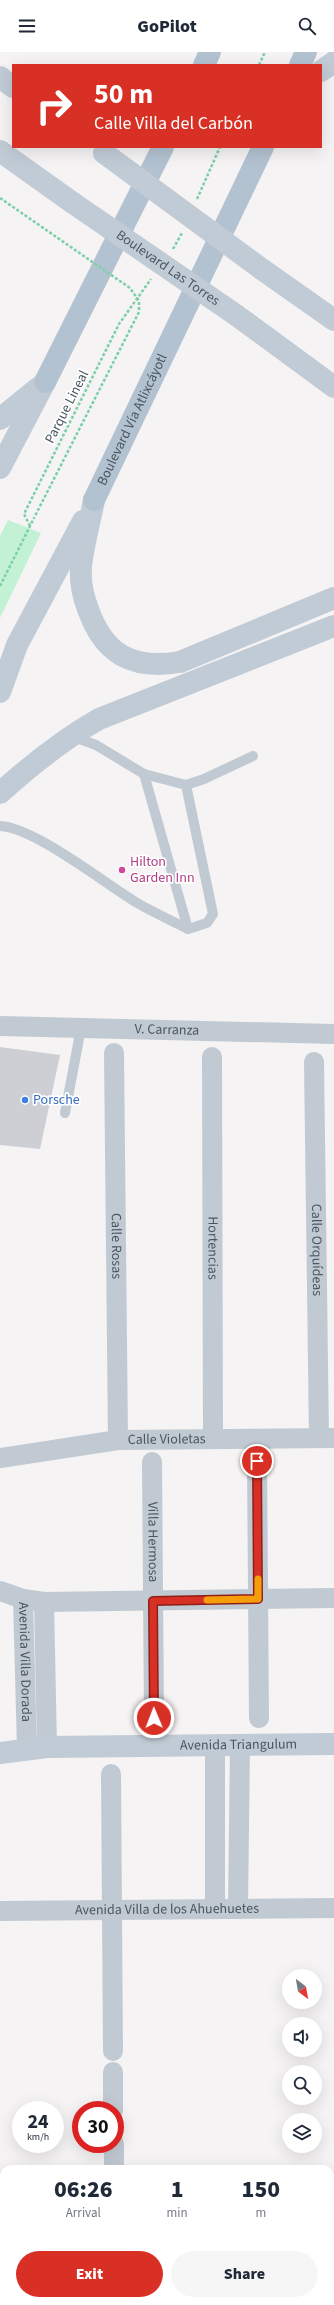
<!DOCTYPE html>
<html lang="en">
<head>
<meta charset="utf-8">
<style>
	:root { --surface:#fff; --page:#f6f6f7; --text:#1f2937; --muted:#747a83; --accent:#d93025 }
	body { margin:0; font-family:"Source Sans 3",sans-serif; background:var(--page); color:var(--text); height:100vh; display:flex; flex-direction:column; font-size:15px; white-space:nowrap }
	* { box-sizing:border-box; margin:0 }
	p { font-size:13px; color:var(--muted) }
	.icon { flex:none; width:22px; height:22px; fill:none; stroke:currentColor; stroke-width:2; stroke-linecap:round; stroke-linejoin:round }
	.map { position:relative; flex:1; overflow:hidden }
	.panel { position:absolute; left:0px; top:2113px; width:334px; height:140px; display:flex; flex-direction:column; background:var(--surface); border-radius:12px 12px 0 0; box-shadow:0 4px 16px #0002 }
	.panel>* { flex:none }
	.banner { position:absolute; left:12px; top:12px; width:310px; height:84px; border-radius:0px; box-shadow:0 4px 16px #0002; background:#d93025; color:#fff; overflow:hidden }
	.needle { width:26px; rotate:149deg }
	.controls { position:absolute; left:282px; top:1917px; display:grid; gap:8px }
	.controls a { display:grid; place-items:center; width:40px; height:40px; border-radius:50%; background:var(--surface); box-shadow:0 4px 16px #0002; font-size:20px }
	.speed { position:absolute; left:12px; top:2049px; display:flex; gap:8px; font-size:20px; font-weight:700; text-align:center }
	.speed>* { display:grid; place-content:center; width:52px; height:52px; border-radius:50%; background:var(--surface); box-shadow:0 4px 16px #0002; line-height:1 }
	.speed small { font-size:10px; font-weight:400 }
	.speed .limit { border:6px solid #d22; background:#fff; color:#111 }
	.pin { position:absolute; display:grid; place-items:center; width:34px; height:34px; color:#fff; margin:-17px; border:2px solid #fff; border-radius:50%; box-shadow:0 1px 4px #0007 }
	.me { position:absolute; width:44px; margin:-22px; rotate:359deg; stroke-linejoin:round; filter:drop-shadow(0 0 3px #0008) }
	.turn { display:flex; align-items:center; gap:14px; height:84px; padding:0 16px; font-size:18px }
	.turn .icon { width:52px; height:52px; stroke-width:2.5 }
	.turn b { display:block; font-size:28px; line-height:34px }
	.eta { display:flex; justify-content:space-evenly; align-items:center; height:68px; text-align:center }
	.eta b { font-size:24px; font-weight:800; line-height:28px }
	.button { display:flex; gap:8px; margin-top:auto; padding:8px 16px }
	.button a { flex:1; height:46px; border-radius:24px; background:var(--accent); color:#fff; font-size:16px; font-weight:800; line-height:46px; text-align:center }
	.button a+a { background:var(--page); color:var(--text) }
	header { display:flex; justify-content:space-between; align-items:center; height:52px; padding:0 16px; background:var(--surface); font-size:18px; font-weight:800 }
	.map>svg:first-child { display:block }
	.green { fill:#c3f1d5 }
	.building { fill:#cdcfd5 }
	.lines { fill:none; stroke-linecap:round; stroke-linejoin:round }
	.path { stroke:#7ad0a6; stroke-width:2.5; stroke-dasharray:3 2; stroke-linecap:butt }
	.lane { stroke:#c1cad2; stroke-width:10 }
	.street { stroke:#c1cad2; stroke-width:20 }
	.secondary { stroke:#c1cbd6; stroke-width:22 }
	.primary { stroke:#b3c2d1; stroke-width:22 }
	.path-bridge { stroke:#7ad0a6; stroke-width:2.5; stroke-dasharray:3 2; stroke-linecap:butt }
	.secondary-bridge { stroke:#c1cbd6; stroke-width:22 }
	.route-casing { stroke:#8d1f18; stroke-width:10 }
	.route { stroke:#d93025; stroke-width:7 }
	.slow { stroke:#f59e0b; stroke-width:7 }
	.hotel-dot { fill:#d1479c; stroke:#fff; stroke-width:1.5 }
	.shop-dot { fill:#3f7fe0; stroke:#fff; stroke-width:1.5 }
	.labels { text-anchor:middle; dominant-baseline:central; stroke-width:3.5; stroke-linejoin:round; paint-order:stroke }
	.street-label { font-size:14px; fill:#4a5661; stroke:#fff }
	.hotel-label { font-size:14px; fill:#b23c85; stroke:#fff; text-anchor:start }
	.shop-label { font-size:14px; fill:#366cbe; stroke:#fff; text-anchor:start }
</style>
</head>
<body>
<header><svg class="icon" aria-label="menu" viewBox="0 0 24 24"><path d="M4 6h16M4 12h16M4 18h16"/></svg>GoPilot<svg class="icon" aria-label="search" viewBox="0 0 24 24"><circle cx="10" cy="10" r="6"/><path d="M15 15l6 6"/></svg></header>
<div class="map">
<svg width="334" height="2253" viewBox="0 0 334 2253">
	<rect width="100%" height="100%" fill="#f5f3f3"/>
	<polygon class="green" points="8,468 41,481 0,566 0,484"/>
	<polygon class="building" points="0,995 60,1003 40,1097 0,1093"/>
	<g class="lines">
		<g class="path">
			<polyline points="259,13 265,0"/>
			<polyline points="197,147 220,95"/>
			<polyline points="173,197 182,181"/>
			<polyline points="30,474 24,462 119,272 151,227"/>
			<polyline points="0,534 34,466"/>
		</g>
		<g class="lane">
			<polyline points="71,684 96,693 144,722 186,733 204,727 253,704"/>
			<polyline points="144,722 188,877 207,871 213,862 186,733"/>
			<path d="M0 774C36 776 105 832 139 852 155 861 172 869 188 877"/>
			<polyline points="65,1061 81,976"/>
		</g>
		<g class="street">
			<path id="s1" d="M0 974 334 982"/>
			<path id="s2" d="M114 1001 118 1388"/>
			<path id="s3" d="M212 1005 213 1387"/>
			<path id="s4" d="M314 1010 319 1386"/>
			<path id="s5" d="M0 1406 118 1388 334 1386"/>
			<polyline points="257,1409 259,1666"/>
			<path id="s6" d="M152 1410 154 1666"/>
			<polyline points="0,1539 23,1547 44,1550 334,1546"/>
			<path id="s7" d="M23 1547 27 1697"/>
			<polyline points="44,1550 47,1695"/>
			<polyline points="215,1693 215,1857"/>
			<polyline points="111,1722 113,1999"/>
			<polyline points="238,1857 240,1693"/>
			<path id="s8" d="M0 1859 334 1856"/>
			<polyline points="113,2020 113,2058"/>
			<polyline points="114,2092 114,2117"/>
			<polyline points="330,2149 334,2149"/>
			<polyline points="0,2152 4,2152"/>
			<polyline points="0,2211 0,2253"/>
			<polyline points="115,2249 115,2253"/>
			<polyline points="225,2249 226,2253"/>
			<polyline points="248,2249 248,2253"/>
		</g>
		<g class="secondary">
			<polyline points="321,19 334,10"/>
			<polyline points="0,25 13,35"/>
			<polyline points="0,99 73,151"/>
			<polyline points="263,218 334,268"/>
			<polyline points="236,263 334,335"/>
			<polyline points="0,367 38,336"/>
			<polyline points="0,416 45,330"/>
			<path d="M94 448C90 470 83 493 81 515 80 528 83 544 88 557 104 603 133 618 180 610L334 546"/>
			<polyline points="0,640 17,593 83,469"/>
			<path d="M0 741C31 713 62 688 99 667L334 574"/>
			<path id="s9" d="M0 1701 47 1695 334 1692"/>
		</g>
		<g class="primary">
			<polyline points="204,13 210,0"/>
			<polyline points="300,13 306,0"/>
			<polyline points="45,330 163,95"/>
			<path id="s10" d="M94 448 263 95"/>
		</g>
		<polyline class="path-bridge" points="0,146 130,236 139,249 139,260 34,466"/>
		<g class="secondary-bridge">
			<polyline points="104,101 263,218"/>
			<path id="s11" d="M73 151 236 263"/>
		</g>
	</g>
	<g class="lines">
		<g class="route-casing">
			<polyline id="route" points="154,1666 153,1549 258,1547 257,1409"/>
		</g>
		<use href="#route" class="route"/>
		<polyline class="slow" points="207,1548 258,1547 258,1527"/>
	</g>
	<circle class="hotel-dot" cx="122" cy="818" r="4"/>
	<circle class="shop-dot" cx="25" cy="1048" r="4"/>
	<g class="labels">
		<g class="street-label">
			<text stroke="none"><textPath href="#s11" startOffset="115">Boulevard Las Torres</textPath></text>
			<text transform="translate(67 355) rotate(-63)">Parque Lineal</text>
			<text stroke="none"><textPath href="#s10" startOffset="89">Boulevard Vía Atlixcáyotl</textPath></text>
			<text stroke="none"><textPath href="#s1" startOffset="167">V. Carranza</textPath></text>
			<text stroke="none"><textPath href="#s2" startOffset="193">Calle Rosas</textPath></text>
			<text stroke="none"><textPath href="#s3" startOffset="191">Hortencias</textPath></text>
			<text stroke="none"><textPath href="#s4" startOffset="188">Calle Orquídeas</textPath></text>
			<text stroke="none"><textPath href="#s5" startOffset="168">Calle Violetas</textPath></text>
			<text stroke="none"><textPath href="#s6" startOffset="80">Villa Hermosa</textPath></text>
			<text stroke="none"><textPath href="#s7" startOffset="63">Avenida Villa Dorada</textPath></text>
			<text stroke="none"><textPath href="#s9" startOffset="239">Avenida Triangulum</textPath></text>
			<text stroke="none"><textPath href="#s8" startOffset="167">Avenida Villa de los Ahuehuetes</textPath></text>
		</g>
		<g class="hotel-label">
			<text x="130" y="810">Hilton<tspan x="130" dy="16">Garden Inn</tspan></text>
		</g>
		<g class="shop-label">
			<text x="33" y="1048">Porsche</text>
		</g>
	</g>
</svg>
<div class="controls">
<a><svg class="needle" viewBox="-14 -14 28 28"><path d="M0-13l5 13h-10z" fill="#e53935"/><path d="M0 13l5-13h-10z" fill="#747a83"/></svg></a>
<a><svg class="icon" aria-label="sound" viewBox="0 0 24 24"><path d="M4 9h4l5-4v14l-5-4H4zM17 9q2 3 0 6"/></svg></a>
<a><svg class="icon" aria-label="search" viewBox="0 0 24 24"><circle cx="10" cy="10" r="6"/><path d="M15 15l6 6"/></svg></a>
<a><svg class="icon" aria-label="layers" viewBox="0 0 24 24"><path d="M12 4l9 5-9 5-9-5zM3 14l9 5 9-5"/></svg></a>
</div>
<div class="speed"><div>24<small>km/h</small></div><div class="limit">30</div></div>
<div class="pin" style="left:257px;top:1409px;background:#d93025"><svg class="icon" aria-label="arrive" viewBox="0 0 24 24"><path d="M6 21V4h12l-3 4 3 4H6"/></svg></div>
<svg class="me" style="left:154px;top:1666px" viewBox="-20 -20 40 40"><circle r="17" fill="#d93025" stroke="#fff" stroke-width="3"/><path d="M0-11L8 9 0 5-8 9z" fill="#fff"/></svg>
<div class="banner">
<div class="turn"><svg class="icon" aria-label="right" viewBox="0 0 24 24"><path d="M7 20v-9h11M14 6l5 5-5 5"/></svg><div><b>50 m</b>Calle Villa del Carbón</div></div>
</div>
<section class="panel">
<div class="eta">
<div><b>06:26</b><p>Arrival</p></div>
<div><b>1</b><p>min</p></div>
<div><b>150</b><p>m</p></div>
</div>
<div class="button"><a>Exit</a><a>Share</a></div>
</section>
</div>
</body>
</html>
